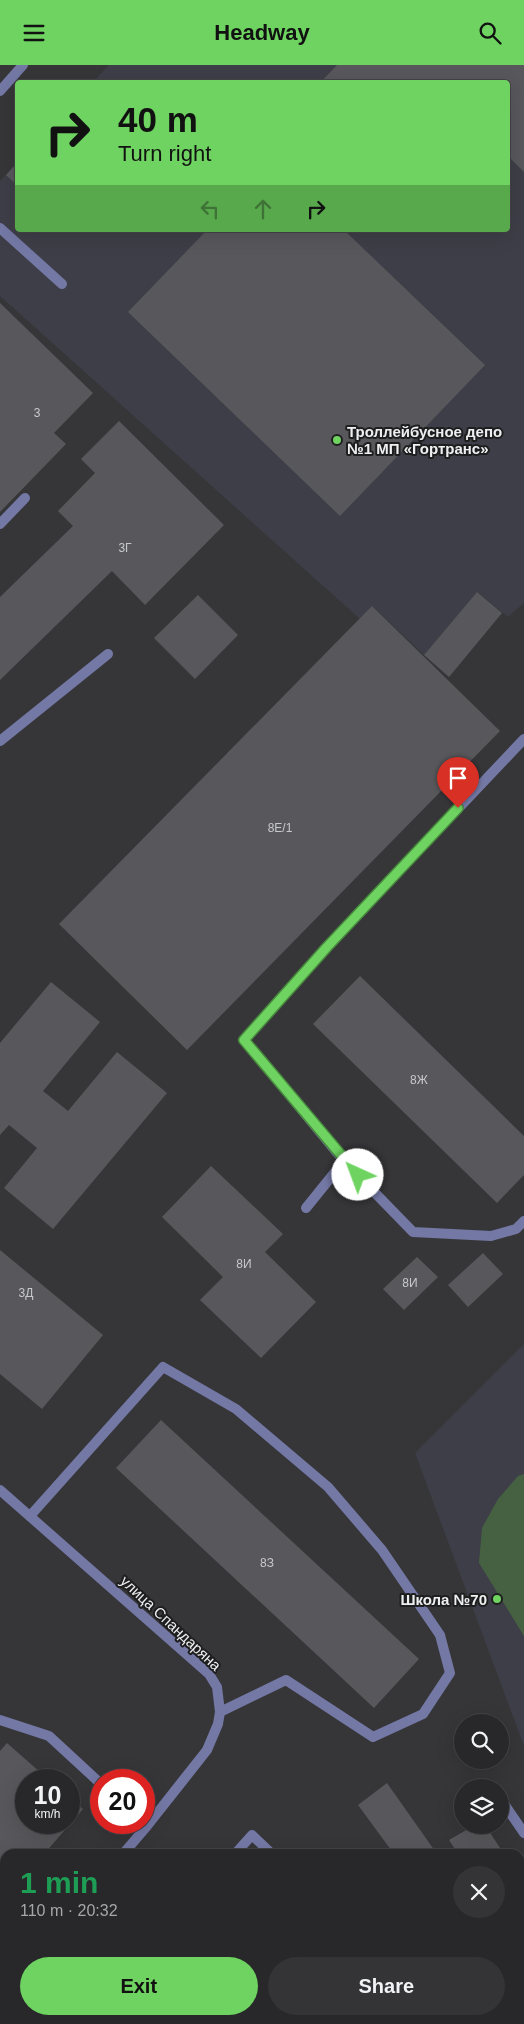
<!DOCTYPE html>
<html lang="en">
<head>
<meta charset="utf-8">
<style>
	:root { --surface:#28282b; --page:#343437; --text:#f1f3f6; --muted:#a5a6a9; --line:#444447; --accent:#6ed360 }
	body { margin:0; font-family:Arial,sans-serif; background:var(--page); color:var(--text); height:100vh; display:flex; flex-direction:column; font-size:19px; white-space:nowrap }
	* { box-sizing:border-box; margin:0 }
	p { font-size:16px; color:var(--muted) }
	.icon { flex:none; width:28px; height:28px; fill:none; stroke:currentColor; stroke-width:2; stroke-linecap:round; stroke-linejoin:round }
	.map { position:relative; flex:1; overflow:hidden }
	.sheet { position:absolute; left:0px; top:1784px; width:525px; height:176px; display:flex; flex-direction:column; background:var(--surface); border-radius:15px 15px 0 0; box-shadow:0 5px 20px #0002,0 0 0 1px var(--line) }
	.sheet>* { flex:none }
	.banner { position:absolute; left:15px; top:15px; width:495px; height:152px; border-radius:5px; box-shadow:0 5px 20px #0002,0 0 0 1px var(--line); background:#6ed360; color:#111; overflow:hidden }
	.controls { position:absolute; left:454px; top:1649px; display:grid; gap:10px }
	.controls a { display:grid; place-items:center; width:55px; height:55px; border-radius:50%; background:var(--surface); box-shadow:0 5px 20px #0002,0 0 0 1px var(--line); font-size:25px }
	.speed { position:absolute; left:15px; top:1704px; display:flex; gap:10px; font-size:25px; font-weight:700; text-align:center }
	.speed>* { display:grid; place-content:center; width:65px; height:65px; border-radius:50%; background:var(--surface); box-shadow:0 5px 20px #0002,0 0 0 1px var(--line); line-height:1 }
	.speed small { font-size:12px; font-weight:400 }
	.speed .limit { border:8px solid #d22; background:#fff; color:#111 }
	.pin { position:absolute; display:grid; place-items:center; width:42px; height:42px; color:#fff; margin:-51px -21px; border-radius:50% 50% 50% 0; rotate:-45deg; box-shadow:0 0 5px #0007 }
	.pin .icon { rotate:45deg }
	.me { position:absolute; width:55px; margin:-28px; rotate:317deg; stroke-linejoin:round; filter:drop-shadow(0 0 4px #0008) }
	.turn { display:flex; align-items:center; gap:18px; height:105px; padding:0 20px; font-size:22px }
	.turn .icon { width:65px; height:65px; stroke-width:2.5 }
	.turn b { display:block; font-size:35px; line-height:42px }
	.lanes { display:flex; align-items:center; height:48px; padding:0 20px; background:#0003; justify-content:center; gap:25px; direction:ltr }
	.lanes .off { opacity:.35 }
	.round { display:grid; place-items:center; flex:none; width:52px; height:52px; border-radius:26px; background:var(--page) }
	.head { display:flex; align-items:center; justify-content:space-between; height:85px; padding:0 20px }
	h1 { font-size:30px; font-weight:800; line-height:38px; color:#1e9e55 }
	.action { display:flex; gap:10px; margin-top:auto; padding:10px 20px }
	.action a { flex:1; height:58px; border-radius:30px; background:var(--accent); color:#111; font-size:20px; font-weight:800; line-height:58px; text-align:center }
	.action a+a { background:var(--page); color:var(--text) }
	header { display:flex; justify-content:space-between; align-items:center; height:65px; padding:0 20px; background:var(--accent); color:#111; font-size:22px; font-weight:800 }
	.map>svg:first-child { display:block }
	.built { fill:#3d3e47 }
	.green { fill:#466142 }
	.building { fill:#58585c }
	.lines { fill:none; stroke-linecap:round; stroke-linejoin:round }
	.service { stroke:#7478a5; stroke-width:10 }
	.tertiary { stroke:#7478a5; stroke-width:10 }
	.route-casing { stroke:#48893e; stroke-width:12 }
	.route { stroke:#6ed360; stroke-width:9 }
	.poi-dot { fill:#6ed360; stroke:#1e1e1f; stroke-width:2 }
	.labels { text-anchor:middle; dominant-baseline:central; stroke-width:4; stroke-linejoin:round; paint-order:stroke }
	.number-label { font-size:12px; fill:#c8c9cc }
	.poi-label { font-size:15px; font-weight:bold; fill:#eeeff1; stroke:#1e1e1f; text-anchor:start }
	.street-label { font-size:15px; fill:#eeeff1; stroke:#1e1e1f }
</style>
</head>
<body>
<header><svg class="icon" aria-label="menu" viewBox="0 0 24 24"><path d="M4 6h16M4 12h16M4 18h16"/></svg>Headway<svg class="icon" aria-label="search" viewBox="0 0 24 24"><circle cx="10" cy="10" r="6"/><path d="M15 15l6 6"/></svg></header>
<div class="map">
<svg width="524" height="1959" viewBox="0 0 524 1959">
	<rect width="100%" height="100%" fill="#363639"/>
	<g class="built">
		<polygon points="109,0 524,0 524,538 508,552 477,527 424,590 372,541 360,554 0,231 0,116 17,97 18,165 508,165 508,18 93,17"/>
		<polygon points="524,1279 524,1681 415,1388"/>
	</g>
	<polygon class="green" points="524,1409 524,1571 479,1498 482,1463 498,1434 518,1411"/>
	<g class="building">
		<polygon points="337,0 524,0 524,107 508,91 508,18 320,18"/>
		<polygon points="18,97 18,121 6,110"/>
		<polygon points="207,165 344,165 485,300 340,451 128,247"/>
		<polygon points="0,238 93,328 54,368 66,379 0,447"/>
		<polygon points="119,356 224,460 145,540 112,506 0,615 0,532 73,461 58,446 95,408 81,394"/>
		<polygon points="477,527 502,548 449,612 424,590"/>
		<polygon points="198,530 238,570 195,614 154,573"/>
		<polygon points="372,541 500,666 187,985 59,859"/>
		<polygon points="360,911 524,1071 524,1110 497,1138 313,959"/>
		<polygon points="51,917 100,957 43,1026 68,1046 117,987 167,1028 53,1164 4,1123 37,1083 9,1060 0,1070 0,978"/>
		<polygon points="211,1101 283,1169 265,1187 316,1237 261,1293 200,1235 223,1212 162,1152"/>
		<polygon points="0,1185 103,1270 42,1344 0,1309"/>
		<polygon points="483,1188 503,1209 468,1242 448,1220"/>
		<polygon points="417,1192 438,1212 404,1245 383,1224"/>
		<polygon points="161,1355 419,1594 374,1643 116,1403"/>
		<polygon points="7,1678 49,1715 26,1715 26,1758 69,1758 69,1732 83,1744 44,1789 5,1789 5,1834 2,1837 0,1835 0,1686"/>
		<polygon points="387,1718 437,1789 394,1789 358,1740"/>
		<polygon points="475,1760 485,1760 504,1789 458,1789 449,1775"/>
		<polygon points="520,1813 524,1819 524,1887 520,1881"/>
		<polygon points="520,1896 524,1900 524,1959 515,1959 512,1955 520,1955"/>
		<polygon points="133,1955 189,1955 186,1959 129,1959"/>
		<polygon points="203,1955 365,1955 367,1957 366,1959 207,1959"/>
	</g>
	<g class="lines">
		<g class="service">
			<polyline points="0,163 62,219"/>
			<polyline points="0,459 25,433"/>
			<polyline points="0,676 108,589"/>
			<polyline points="344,1096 413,1167 491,1171 516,1164 524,1156"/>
			<polyline points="306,1143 344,1096 244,975 327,882 524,674"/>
			<polyline points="30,1451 163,1302 236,1344 328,1422 382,1485 440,1570 450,1608 423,1649 373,1672 286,1615 220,1647"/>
			<polyline points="0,1655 49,1671 101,1719"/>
			<polyline points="500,1733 524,1768"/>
			<polyline points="235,1789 252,1770 272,1789"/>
			<polyline points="420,1955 421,1959"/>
			<polyline points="82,1959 86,1955"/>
		</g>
		<g class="tertiary">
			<polyline points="0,26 23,0"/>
			<polyline points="0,1425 209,1609 217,1622 220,1647 218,1659 207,1685 147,1761 123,1789"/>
			<polyline points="0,1928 5,1922"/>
		</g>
	</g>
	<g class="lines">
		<g class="route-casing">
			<polyline id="route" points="358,1110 244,975 327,882 458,743"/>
		</g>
		<use href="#route" class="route"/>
	</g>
	<g class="poi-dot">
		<circle cx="337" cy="375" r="5"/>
		<circle cx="497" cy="1534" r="5"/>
	</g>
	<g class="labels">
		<g class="number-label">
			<text x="37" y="348">3</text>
			<text x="125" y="483">3Г</text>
			<text x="280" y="763">8Е/1</text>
			<text x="419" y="1015">8Ж</text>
			<text x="244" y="1199">8И</text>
			<text x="410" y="1218">8И</text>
			<text x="26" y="1228">3Д</text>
			<text x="267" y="1498">8З</text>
		</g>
		<g class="poi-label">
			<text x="347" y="366">Троллейбусное депо<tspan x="347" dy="17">№1 МП «Гортранс»</tspan></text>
			<text x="487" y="1534" text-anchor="end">Школа №70</text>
		</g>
		<g class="street-label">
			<text transform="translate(171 1558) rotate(43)">улица Спандаряна</text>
		</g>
	</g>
</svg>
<div class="controls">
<a><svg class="icon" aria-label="search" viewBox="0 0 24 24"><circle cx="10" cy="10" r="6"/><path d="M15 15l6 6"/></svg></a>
<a><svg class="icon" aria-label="layers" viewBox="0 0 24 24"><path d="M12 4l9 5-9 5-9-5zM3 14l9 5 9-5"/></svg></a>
</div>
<div class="speed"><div>10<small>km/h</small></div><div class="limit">20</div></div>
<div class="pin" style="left:458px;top:743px;background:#d93025"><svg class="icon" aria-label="arrive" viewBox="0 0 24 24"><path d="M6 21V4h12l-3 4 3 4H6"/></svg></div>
<svg class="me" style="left:358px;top:1110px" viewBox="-20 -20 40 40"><circle r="19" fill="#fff"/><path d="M0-13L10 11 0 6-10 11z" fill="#6ed360"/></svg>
<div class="banner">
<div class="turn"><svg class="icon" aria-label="right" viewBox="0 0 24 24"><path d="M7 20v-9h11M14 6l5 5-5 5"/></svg><div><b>40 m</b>Turn right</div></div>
<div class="lanes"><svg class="icon off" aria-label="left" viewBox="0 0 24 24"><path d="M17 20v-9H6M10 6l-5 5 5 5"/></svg><svg class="icon off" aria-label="ahead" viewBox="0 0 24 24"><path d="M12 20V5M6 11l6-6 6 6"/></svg><svg class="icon" aria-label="right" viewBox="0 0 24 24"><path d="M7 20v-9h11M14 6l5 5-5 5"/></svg></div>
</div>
<section class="sheet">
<div class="head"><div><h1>1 min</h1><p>110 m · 20:32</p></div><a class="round"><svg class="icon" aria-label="close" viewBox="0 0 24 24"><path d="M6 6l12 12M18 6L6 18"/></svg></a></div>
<div class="action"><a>Exit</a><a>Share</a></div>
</section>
</div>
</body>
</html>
